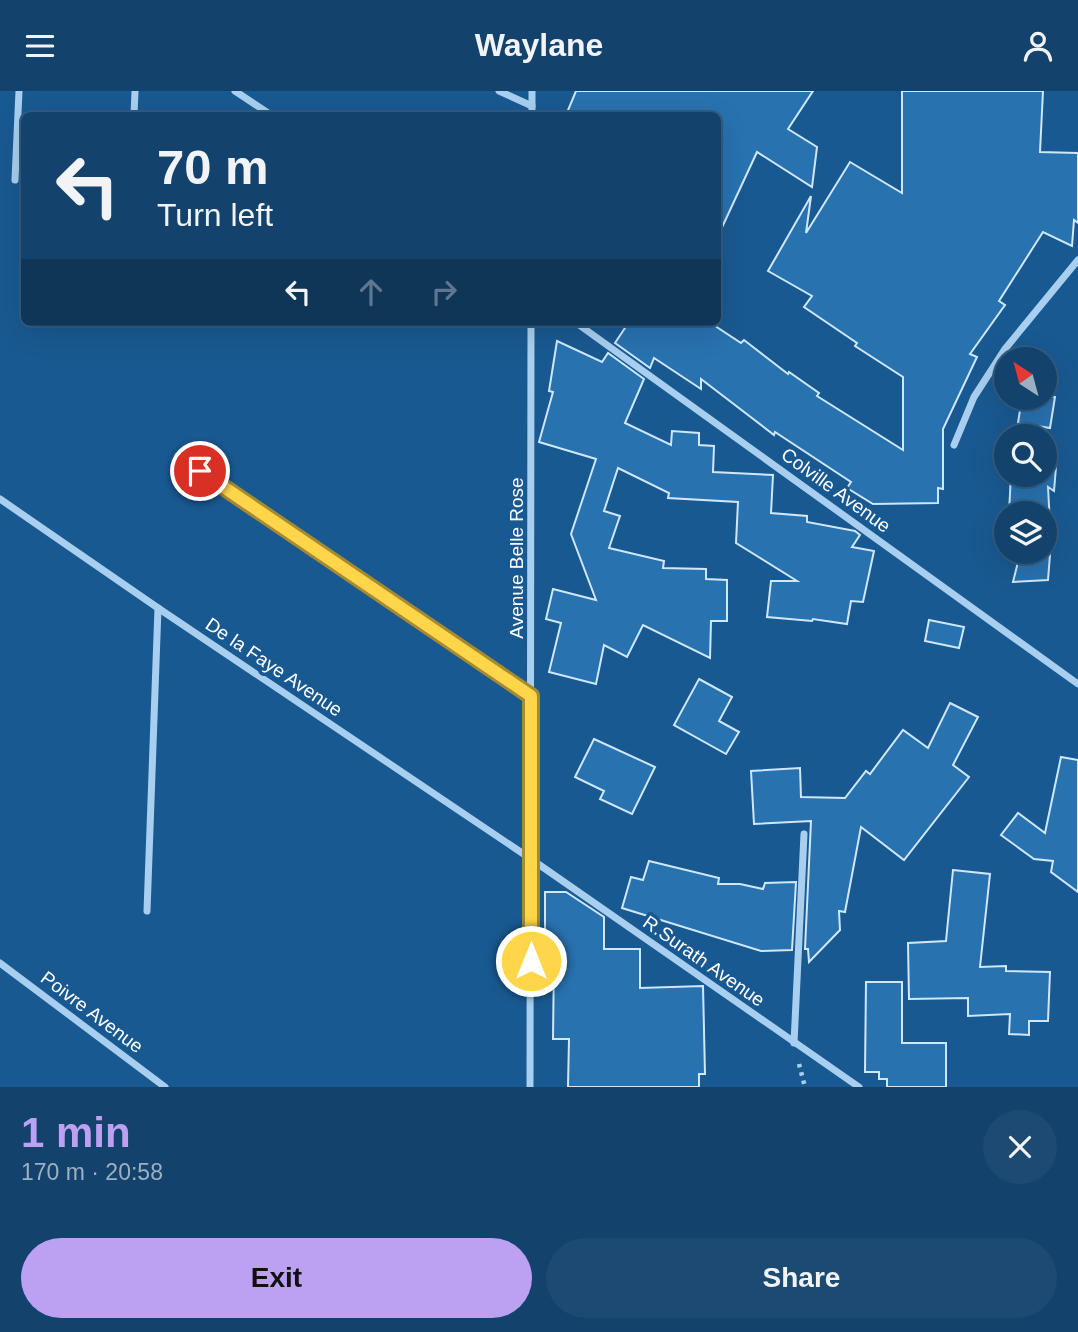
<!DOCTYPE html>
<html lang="en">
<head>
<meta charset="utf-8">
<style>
	:root { --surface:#13436d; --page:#1c4a72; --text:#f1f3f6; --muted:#9db0c2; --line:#325c80; --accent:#bca0f2 }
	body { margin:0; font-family:Helvetica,sans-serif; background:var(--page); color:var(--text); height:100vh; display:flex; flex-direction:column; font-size:26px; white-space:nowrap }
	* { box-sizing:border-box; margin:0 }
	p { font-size:23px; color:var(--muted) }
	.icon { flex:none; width:38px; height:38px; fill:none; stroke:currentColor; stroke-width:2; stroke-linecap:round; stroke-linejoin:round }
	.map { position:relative; height:996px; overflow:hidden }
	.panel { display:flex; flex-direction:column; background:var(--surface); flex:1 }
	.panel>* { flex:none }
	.top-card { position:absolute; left:21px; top:21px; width:700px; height:214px; border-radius:10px; box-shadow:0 7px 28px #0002,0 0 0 2px var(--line); background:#13436d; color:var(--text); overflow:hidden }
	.needle { width:46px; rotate:324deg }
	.tools { position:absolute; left:994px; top:256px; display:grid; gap:14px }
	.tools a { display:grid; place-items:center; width:63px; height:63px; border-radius:50%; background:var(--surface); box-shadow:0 7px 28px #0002,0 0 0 2px var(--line); font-size:35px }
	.pin { position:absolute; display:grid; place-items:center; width:60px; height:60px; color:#fff; margin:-30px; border:4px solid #fff; border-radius:50%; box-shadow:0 2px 7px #0007 }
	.me { position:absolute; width:77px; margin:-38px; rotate:0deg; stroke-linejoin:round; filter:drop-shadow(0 0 5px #0008) }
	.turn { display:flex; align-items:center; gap:24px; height:147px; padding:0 21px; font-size:32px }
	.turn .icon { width:91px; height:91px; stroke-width:2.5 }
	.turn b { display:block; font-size:49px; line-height:60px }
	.lanes { display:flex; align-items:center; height:66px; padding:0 21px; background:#0003; justify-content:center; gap:35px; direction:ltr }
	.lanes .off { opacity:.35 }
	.round { display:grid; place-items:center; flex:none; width:74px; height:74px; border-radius:37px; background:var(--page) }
	.overview { display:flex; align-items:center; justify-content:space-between; height:119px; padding:0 21px }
	h1 { font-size:42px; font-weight:800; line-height:52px; color:var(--accent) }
	.button { display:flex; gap:14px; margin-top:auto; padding:14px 21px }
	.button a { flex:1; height:80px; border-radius:42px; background:var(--accent); color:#111; font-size:28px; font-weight:800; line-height:80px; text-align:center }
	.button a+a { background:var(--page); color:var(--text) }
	header { display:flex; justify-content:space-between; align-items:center; height:91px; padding:0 21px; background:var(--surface); font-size:32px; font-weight:800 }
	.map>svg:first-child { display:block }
	.building { fill:#2872af; stroke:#cfe7fb; stroke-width:2 }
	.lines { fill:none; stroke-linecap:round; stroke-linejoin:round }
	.path { stroke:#a8cfef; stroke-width:4.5; stroke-dasharray:3.5 5; stroke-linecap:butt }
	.minor { stroke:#a8cfef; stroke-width:7 }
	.route-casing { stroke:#a68a30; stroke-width:18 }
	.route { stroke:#ffd54a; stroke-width:12 }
	.labels { text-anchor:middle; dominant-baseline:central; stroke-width:7; stroke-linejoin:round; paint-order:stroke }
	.street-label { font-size:19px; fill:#fff; stroke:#195991 }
</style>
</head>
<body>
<header><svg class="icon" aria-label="menu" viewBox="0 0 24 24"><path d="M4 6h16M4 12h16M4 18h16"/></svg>Waylane<svg class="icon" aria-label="person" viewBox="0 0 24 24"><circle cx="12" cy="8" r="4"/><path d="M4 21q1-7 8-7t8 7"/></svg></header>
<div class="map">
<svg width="1078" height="996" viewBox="0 0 1078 996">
	<rect width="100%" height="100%" fill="#195991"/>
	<g class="building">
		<polygon points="576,0 813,0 788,38 817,56 812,96 757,61 718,145 718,24 566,24"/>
		<polygon points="902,0 1043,0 1040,61 1078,62 1078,132 1074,129 1072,155 1043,141 999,210 1005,214 970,263 977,266 943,338 943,398 938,397 938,412 873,413 847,397 851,391 775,341 774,344 701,288 701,298 654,267 650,277 615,252 629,231 709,231 741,252 744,249 788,283 789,281 819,302 817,305 903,359 903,286 855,255 857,252 804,216 812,205 768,180 811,105 806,142 850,71 902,102"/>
		<polygon points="557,250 602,271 608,262 644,288 625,332 671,354 672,340 699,342 699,354 714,355 713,381 773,384 771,422 807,425 807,431 855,440 860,444 852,456 874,460 863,511 851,510 847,533 813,528 812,530 767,526 771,490 797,490 736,452 738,411 668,407 669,402 618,377 604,420 620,425 609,457 664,470 663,477 706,478 706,488 727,489 727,530 711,530 710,567 643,534 627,566 604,554 596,593 549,581 561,532 546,528 553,498 596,509 571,443 596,368 539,351 553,301 549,300"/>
		<polygon points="1022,306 1055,306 1050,337 1018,332"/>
		<polygon points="1045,355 1057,364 1054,400 1048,396 1051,451 1048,489 1013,491 1017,475 1017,460 1045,460 1045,422 1009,422 1011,383 1045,383"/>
		<polygon points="929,529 964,536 959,557 925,550"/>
		<polygon points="699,588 732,606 719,630 739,641 726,663 674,634"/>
		<polygon points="950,612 978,626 953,674 969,686 904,769 861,736 845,821 839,820 840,839 809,871 808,858 805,858 811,730 754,733 751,680 800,677 801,706 845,707 866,680 870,683 903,639 928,657"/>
		<polygon points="594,648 655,676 632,723 600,708 604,700 575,686"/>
		<polygon points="1061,666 1078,669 1078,801 1051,781 1053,770 1034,768 1001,744 1018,722 1045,742"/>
		<polygon points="649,770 719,787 718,793 740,793 763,798 765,792 796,791 792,859 761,860 622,817 631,786 643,789"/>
		<polygon points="953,779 990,783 980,876 1006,875 1006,880 1050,881 1048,930 1029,930 1029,944 1009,943 1010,923 968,925 968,907 909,908 908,852 946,850"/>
		<polygon points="545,801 566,801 604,826 604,858 640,858 640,897 703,895 705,983 699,983 699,996 568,996 569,948 553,948 554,866 545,866"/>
		<polygon points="866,891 902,891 902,952 946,952 946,996 887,996 887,988 879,988 879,981 865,981"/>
	</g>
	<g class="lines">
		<polyline class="path" points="799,973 805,996"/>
		<g class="minor">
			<polyline points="235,0 271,24"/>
			<polyline points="499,0 532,15"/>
			<polyline points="134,24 135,0"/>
			<polyline points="532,24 532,0"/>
			<polyline points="15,89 19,0"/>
			<polyline points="575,231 1078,593"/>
			<polyline points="954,354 974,306 1005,258 1078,169"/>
			<polyline points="178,365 532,605"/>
			<polyline points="0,408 158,517 531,768 859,996"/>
			<polyline points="147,820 158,517"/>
			<polyline points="0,872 165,996"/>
			<polyline points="794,952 804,743"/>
			<polyline points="530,996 531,231"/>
		</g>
	</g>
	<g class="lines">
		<g class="route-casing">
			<polyline id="route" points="200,380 531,605 531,870"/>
		</g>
		<use href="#route" class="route"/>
	</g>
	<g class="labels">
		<g class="street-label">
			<text transform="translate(836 399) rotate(36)">Colville Avenue</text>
			<text transform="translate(516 467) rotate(-90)">Avenue Belle Rose</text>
			<text transform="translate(274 576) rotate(34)">De la Faye Avenue</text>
			<text transform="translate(704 870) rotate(35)">R.Surath Avenue</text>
			<text transform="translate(92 921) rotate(37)">Poivre Avenue</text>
		</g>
	</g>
</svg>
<div class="tools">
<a><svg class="needle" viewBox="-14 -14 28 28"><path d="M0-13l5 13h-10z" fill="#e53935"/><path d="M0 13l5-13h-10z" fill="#9db0c2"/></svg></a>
<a><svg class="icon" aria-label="search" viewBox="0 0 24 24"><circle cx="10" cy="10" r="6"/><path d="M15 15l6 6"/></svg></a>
<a><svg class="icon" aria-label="layers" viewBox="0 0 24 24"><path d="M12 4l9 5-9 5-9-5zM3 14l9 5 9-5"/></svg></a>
</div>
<div class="pin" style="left:200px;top:380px;background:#d93025"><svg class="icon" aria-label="arrive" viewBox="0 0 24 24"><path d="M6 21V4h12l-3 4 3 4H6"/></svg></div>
<svg class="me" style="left:531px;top:870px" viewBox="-20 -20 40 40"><circle r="17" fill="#ffd54a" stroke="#fff" stroke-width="3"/><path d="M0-11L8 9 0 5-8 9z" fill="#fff"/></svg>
<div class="top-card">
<div class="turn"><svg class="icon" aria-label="left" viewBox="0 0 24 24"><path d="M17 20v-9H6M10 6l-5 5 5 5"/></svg><div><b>70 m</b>Turn left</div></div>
<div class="lanes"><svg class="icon" aria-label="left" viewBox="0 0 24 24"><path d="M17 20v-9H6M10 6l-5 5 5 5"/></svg><svg class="icon off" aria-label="ahead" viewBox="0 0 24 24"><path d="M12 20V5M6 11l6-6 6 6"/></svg><svg class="icon off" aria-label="right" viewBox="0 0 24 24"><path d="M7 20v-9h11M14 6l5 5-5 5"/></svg></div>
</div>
</div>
<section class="panel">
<div class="overview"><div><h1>1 min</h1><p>170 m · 20:58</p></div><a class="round"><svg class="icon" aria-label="close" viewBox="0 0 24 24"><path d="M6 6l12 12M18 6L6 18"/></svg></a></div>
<div class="button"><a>Exit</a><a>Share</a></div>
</section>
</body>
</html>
